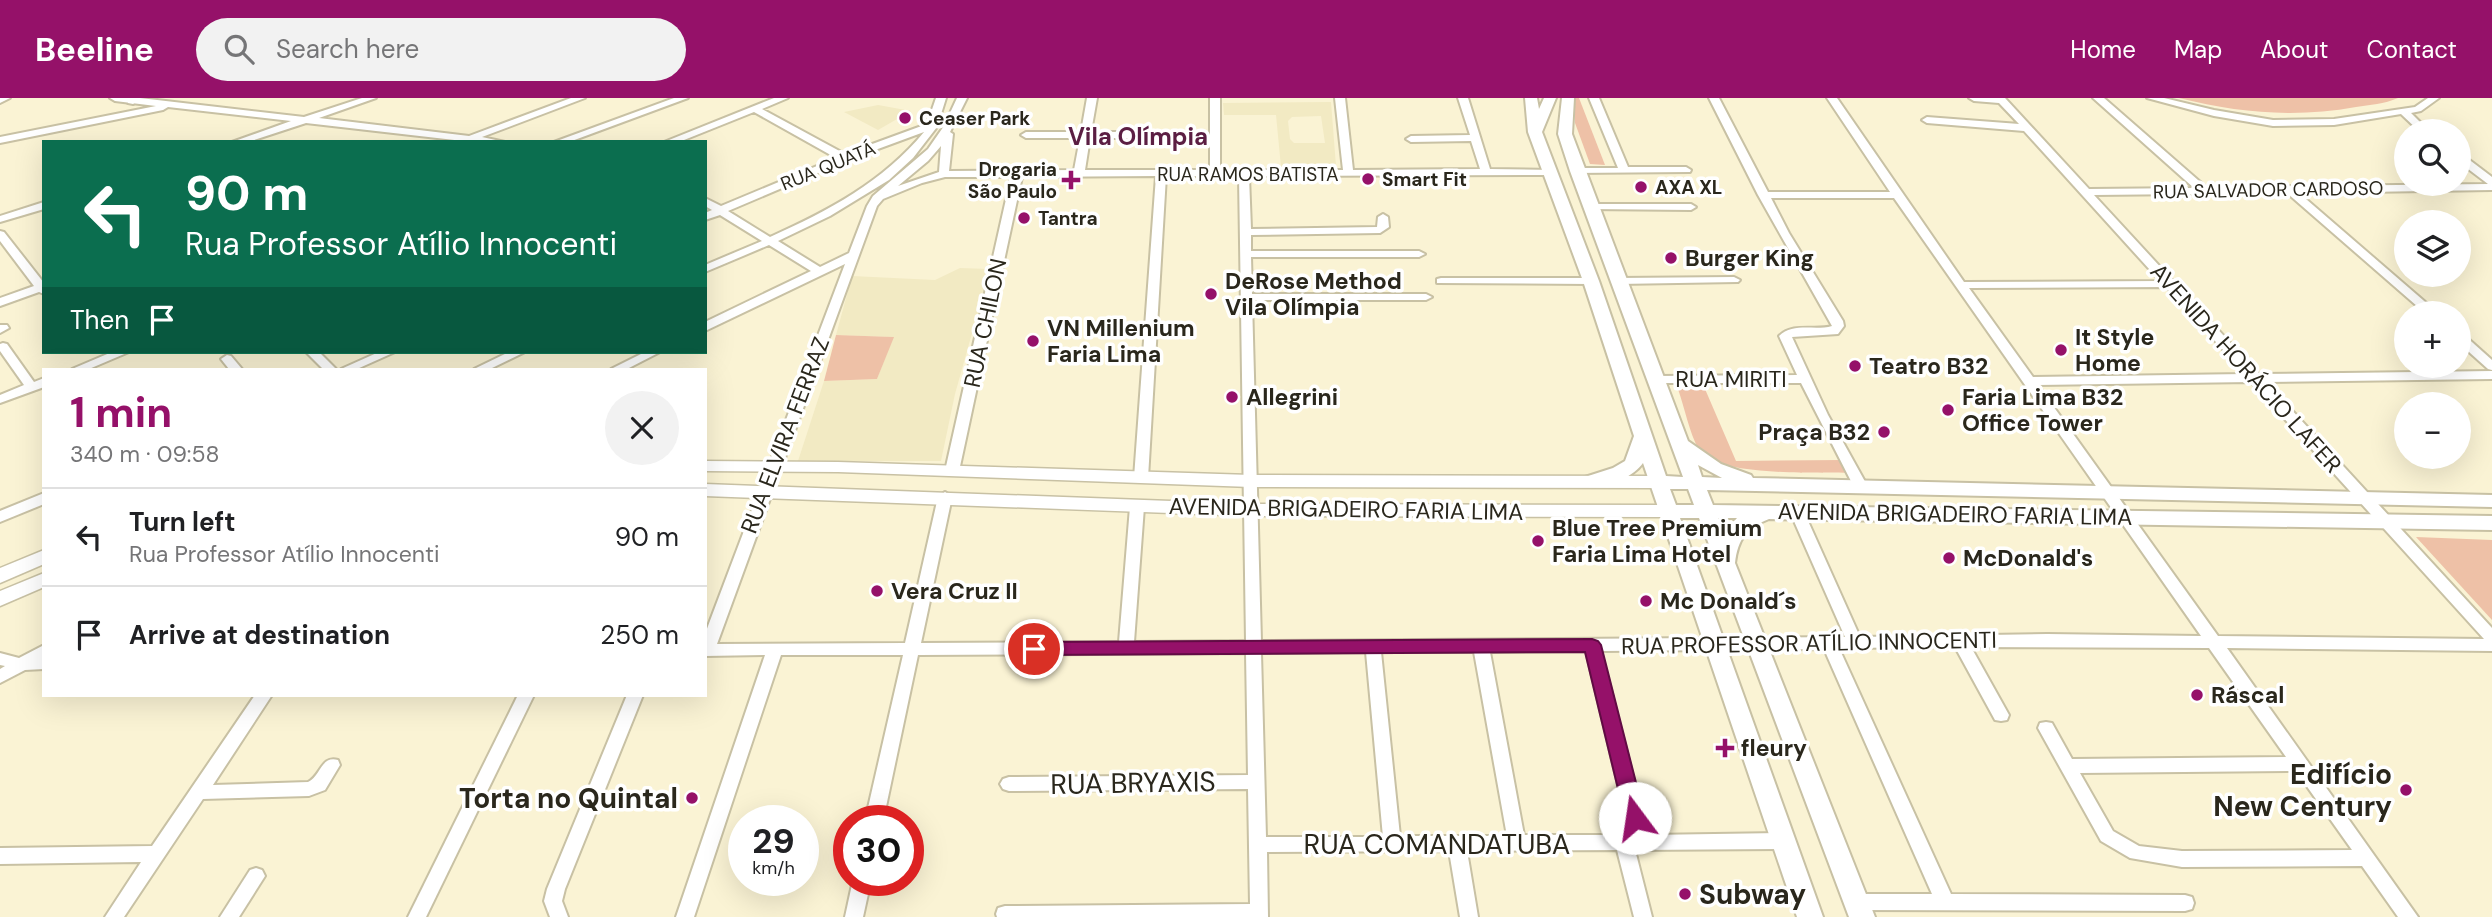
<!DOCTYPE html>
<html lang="en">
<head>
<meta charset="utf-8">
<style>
	:root { --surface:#fff; --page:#f2f2f2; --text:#202124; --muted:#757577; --line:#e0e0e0; --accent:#951169 }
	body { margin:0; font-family:"DM Sans",sans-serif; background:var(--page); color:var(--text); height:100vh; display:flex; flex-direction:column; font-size:26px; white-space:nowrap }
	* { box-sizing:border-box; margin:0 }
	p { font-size:23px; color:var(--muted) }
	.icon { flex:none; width:38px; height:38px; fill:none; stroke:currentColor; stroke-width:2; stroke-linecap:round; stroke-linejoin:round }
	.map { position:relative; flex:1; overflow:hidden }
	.sheet { position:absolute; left:42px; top:270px; width:665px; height:329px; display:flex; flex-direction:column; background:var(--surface); border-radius:0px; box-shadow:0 7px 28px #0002 }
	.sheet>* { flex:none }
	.banner { position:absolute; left:42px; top:42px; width:665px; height:214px; border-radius:0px; box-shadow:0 7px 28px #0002; background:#0b6e4f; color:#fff; overflow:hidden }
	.controls { position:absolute; left:2394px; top:21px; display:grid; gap:14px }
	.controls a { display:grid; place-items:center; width:77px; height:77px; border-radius:50%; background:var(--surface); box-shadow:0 7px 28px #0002; font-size:35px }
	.speed { position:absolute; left:728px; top:707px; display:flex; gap:14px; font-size:35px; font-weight:700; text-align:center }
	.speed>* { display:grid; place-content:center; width:91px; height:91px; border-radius:50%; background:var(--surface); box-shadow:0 7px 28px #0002; line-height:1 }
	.speed small { font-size:18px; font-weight:400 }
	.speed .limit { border:10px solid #d22; background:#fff; color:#111 }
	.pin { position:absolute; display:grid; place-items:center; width:60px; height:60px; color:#fff; margin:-30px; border:4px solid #fff; border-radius:50%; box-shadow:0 2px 7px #0007 }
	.me { position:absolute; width:77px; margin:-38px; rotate:346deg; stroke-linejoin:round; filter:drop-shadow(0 0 5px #0008) }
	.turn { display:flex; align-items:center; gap:24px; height:147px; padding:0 28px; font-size:32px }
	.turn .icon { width:91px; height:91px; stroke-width:2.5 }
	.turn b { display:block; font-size:49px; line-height:60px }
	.then { display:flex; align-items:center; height:66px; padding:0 28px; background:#0003; gap:14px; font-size:26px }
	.round { display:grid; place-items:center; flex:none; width:74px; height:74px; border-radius:37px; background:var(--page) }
	.summary { display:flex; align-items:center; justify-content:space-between; height:119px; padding:0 28px }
	h1 { font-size:42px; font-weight:700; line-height:52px; color:var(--accent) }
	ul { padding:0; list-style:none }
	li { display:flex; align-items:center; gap:21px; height:98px; padding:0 28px; border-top:2px solid var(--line) }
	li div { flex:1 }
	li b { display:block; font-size:26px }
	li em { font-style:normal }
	header { display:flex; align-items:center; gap:42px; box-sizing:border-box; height:98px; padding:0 35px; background:var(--accent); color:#fff }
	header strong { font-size:33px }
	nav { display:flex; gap:38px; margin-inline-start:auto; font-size:24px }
	.search { width:490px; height:63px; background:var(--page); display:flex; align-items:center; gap:18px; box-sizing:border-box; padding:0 24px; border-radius:38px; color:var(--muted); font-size:26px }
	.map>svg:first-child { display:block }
	.built { fill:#f2eac3; fill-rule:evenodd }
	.green { fill:#eec1a7 }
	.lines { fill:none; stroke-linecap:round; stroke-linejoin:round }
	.minor-casing { stroke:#c8c1a4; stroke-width:4 }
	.major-casing { stroke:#c8c1a4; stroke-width:3 }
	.highway-casing { stroke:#c8c1a4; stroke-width:4 }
	.minor { fill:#fff; fill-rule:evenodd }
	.major { fill:#fff; fill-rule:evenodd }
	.highway { fill:#fff; fill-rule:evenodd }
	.route { fill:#951169; stroke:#610b44; stroke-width:2 }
	.poi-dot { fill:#951169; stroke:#fff; stroke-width:2.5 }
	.labels { text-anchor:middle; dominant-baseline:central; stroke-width:7; stroke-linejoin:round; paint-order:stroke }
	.far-poi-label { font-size:19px; font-weight:bold; fill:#2a271c; stroke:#fff; text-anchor:start }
	.far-street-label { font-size:19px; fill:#2a271c; stroke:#fff }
	.poi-label { font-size:23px; font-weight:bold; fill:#2a271c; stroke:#fff; text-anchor:start }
	.street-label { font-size:23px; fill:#2a271c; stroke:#fff }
	.far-district-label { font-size:24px; font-weight:bold; fill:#5b1e43; stroke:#fff }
	.near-poi-label { font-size:28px; font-weight:bold; fill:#2a271c; stroke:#fff; text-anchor:end }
	.near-street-label { font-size:28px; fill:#2a271c; stroke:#fff }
</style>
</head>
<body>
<header>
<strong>Beeline</strong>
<div class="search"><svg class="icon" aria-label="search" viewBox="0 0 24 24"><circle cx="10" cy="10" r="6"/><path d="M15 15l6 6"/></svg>Search here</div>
<nav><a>Home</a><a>Map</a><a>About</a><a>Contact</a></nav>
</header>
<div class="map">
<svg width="2492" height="819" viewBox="0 0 2492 819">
	<rect width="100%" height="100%" fill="#faf3d4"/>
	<g class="built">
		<path d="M1331 4 1336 68 1281 69 1276 17H1224L1223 5ZM1321 18 1325 45H1294L1290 41 1288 23 1292 19Z"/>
		<polygon points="878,7 911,13 878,32 844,14"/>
		<polygon points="960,170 989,171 988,178 955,296 941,363 798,363 824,283 877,281 893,239 836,237 852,178 935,182"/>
	</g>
	<g class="green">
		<polygon points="1574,0 1579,0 1605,67 1590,66 1575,25"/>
		<path d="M2179 0H2398C2384 6 2370 7 2356 9 2295 20 2239 15 2179 0Z"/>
		<polygon points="836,237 894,239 877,281 824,283"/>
		<path d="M1678 291H1705L1736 363 1843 362 1850 375C1821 374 1714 379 1699 352 1689 334 1685 311 1678 291Z"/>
		<polygon points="2416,439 2492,442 2492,522"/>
	</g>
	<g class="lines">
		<g class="minor-casing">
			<g id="minor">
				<polygon points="110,0 140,0 304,19 362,0 376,0 319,20 469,38 571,0 585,0 482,39 505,44 472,44 306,25 248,44 232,44 291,23 168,9 163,12 0,45 0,39 156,8 115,3"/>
				<polygon points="674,0 688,0 569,44 554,44"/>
				<path d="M774 0H788L762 11 845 56 927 26 936 0H946L937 29 913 60 889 82 830 118 778 143 820 169 849 155 867 108 873 98 928 51 944 28 957 0H967L950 34 953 36 949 73 1074 72 1080 40H1026L1021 37 1026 34H1081L1087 0H1097L1091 34H1147L1152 37 1147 40H1090L1085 72H1210V0H1220V72H1343L1335 0H1345L1353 72 1480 71 1471 43 1411 44 1406 41 1411 38 1470 37 1458 0H1468L1490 71 1554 72V76L1550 77 1249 78 1251 131 1377 129 1378 119 1383 116 1388 119 1389 129 1380 135 1251 137V153H1419L1425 156 1419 159H1251L1252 196H1426L1432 199 1426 202H1252L1261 543 1845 539 1790 414 1797 409 1804 414 1860 539 2047 536 2201 538 1894 100H1771L1789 135 1843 223 1844 228 1838 236 1792 239 1828 317 1868 389 1866 392 1861 394 1854 389 1801 285H1653L1651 282 1653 279 1657 278 1797 277 1779 238C1793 224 1815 233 1832 228L1758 97 1709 0H1719L1768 94H1890L1827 0H1837L1964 184 2160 183 2024 33 1927 25 1922 22 1927 19 2019 26 1999 5 1974 3 1969 0H2005L2089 91 2194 90 2093 0H2104L2206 89 2488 86 2459 64V56L2463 57 2492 79V92L2299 95 2438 215H2425L2287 95 2094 97 2259 276 2492 273V281L2266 284 2492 530V553L2227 550 2418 819H2398L2362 768 2182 769 2130 760 2101 743 2038 630 2040 625 2046 624 2052 625 2072 661 2286 659 2209 550 1971 549 2009 617 2007 622 2001 623 1995 622 1955 549 1839 550 1951 796 2185 797 2192 799 2194 805 2192 811 2185 813 1857 812 1850 810 1848 804 1850 798 1857 796H1932L1824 551 1601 553 1648 737 1783 735 1789 738 1792 743 1789 748 1783 751 1635 752 1652 819H1634L1617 752 1467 753 1478 819H1460L1449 753 1267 754 1268 819H997L996 816 998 810 1005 808 1250 806 1248 691 1009 693 1003 691 1000 686 1003 681 1009 679 1248 677 1246 555 918 557 883 723H865L903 557H781L694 819H676L765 557 705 558V536L845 166 705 233V224L811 173 769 147 705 174V167L762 143 720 117 705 122V115L712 112 705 108V100L721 108 836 60 754 14 679 44H664ZM924 34C883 84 828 113 770 139L728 113 848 62ZM941 48 939 74 898 88 928 63ZM1156 78 1134 380 1141 384 1148 380 1166 78H1239L1246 543 1134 544 1144 409 1137 404 1130 409 1119 544 921 545 952 399 945 394 938 399 905 545 717 546 877 108 883 101 922 85 945 79H1011L945 373 952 377 959 373 1022 79ZM2166 189 2245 276 2033 279 1969 190ZM2251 284 2484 541 2218 538 2038 287ZM1586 553 1630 737H1524L1490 554ZM1366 554 1383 739H1266L1261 555ZM1381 554H1474L1507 738H1400ZM2296 673 2352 752 2182 753 2139 748 2113 733 2080 675Z"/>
				<polygon points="1589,0 1599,0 1628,69 1686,69 1691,72 1690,74 1573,75 1572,73 1577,70 1618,70"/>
				<polygon points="2147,0 2164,0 2214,12 2273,22 2334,21 2415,9 2428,0 2439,0 2421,13 2411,15 2429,33 2419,33 2401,16 2334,27 2273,28 2214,18"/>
				<polygon points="44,104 44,111 0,124 0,118"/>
				<polygon points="1591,106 1691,106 1696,109 1691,112 1587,111 1587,107"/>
				<polygon points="0,133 4,134 44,185 44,196 39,194 0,208 0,200 34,188 0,143"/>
				<polygon points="1734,179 1740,182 1738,184 1618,186 1612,183 1618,180"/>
				<polygon points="1441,180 1591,180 1597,183 1591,186 1437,185 1437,181"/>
				<polygon points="0,227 7,227 9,230 0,235"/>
				<polygon points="2459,235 2463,236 2492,262 2492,272 2488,271 2459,245"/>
				<polygon points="3,245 7,246 34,284 44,280 44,289 0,305 0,297 24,287 0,253 0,246"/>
				<polygon points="112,254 129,254 89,271 72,271"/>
				<polygon points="306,254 319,254 336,271 323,271"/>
				<polygon points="379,254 395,254 357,271 341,271"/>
				<polygon points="509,254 525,254 490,271 474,271"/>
				<polygon points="645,254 660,254 627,271 611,271"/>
				<polygon points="227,257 231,258 242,271 229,271 221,261"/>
				<polygon points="44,395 44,406 0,424 0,413"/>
				<polygon points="44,547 44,571 25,572 0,585 0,571 5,568 0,567 0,555 19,560"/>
				<path d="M255 597H272L213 687 308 684C321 678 321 657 338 662L340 667 325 692 309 698 203 701 124 819H105L141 764 0 766V750L152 748Z"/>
				<polygon points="518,597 534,597 426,819 408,819"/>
				<polygon points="627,597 643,597 565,791 562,803 568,819 550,819 544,803 547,791"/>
				<polygon points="256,770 262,772 265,778 239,819 220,819 250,772"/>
				<polygon points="853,782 871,782 863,819 845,819"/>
			</g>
		</g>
		<g class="major-casing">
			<g id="major">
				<polygon points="705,363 838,364 1251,377 1658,378 1667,384 1658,390 1251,389 838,374 705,373"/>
				<polygon points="705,386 1252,406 1668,407 1677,413 1668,419 1252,418 705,398"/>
				<polygon points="44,452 44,466 0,485 0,470"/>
				<polygon points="44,475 44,489 0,508 0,493"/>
			</g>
		</g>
		<g class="highway-casing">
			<g id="highway">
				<polygon points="0,0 10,0 0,5"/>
				<polygon points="127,0 139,0 139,2 133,6 128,5"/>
				<path d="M1525 0H1537L1539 11 1544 0H1556L1542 34 1599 183 1666 378 1683 379 1570 73 1558 36 1562 0H1574L1572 36 1688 343 1721 366 1751 377 1753 380 2492 397V409L1707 392 1713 407 2492 418V432L1769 421C1746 430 1738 441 1735 465L1875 819H1849L1699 420H1680L1823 819H1797L1643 365C1633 380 1602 392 1585 387L1583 383 1585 379 1613 370 1625 363 1634 338 1583 183 1528 34ZM1698 367 1722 380 1702 379ZM1670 391H1688L1694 407H1676ZM1718 420H1737L1724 435Z"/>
			</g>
		</g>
		<use href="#minor" class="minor"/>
		<use href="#major" class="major"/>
		<use href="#highway" class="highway"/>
	</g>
	<polygon class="route" points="1592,541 1598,543 1601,547 1645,720 1642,726 1635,728 1628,726 1625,720 1585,554 1034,557 1028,555 1025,551 1028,546 1034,544"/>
	<g class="poi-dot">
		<circle cx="905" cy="20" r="7"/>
		<circle cx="1368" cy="81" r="7"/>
		<path d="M1067.5 71.5h7v7h7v7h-7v7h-7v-7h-7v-7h7z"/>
		<circle cx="1641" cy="89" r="7"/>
		<circle cx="1024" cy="120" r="7"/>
		<circle cx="1671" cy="160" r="7"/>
		<circle cx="1211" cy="196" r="7"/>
		<circle cx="1033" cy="243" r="7"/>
		<circle cx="2061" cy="252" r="7"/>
		<circle cx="1855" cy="268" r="7"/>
		<circle cx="1232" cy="299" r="7"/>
		<circle cx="1948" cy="312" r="7"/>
		<circle cx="1884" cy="334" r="7"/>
		<circle cx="1538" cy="443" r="7"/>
		<circle cx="1949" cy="460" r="7"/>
		<circle cx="877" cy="493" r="7"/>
		<circle cx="1646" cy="503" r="7"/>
		<circle cx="2197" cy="597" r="7"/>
		<path d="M1721.5 639.5h7v7h7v7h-7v7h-7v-7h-7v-7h7z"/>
		<circle cx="2406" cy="692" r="7"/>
		<circle cx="692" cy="700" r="7"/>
		<circle cx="1685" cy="796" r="7"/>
	</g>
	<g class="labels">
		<g class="far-poi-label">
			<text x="919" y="20">Ceaser Park</text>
			<text x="1057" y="71" text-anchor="end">Drogaria<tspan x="1057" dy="22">São Paulo</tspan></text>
			<text x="1382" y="81">Smart Fit</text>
			<text x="1655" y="89">AXA XL</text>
			<text x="1038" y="120">Tantra</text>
		</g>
		<g class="far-street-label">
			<text transform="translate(828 68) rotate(-22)">RUA QUATÁ</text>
			<text x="1248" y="76">RUA RAMOS BATISTA</text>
			<text transform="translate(2268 92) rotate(-1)">RUA SALVADOR CARDOSO</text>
		</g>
		<g class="poi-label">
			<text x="1685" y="160">Burger King</text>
			<text x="1225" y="183">DeRose Method<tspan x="1225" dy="26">Vila Olímpia</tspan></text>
			<text x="1047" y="230">VN Millenium<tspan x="1047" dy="26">Faria Lima</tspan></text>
			<text x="2075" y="239">It Style<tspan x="2075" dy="26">Home</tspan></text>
			<text x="1869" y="268">Teatro B32</text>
			<text x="1246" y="299">Allegrini</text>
			<text x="1962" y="299">Faria Lima B32<tspan x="1962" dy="26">Office Tower</tspan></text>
			<text x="1870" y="334" text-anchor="end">Praça B32</text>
			<text x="1552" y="430">Blue Tree Premium<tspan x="1552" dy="26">Faria Lima Hotel</tspan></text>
			<text x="1963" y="460">McDonald's</text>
			<text x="891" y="493">Vera Cruz II</text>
			<text x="1660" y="503">Mc Donald´s</text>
			<text x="2211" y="597">Ráscal</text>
			<text x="1741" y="650">fleury</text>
		</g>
		<g class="street-label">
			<text transform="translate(985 225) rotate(-78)">RUA CHILON</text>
			<text transform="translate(2246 270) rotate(48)">AVENIDA HORÁCIO LAFER</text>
			<text x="1731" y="281">RUA MIRITI</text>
			<text transform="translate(785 337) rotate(-69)">RUA ELVIRA FERRAZ</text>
			<text transform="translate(1346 411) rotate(1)">AVENIDA BRIGADEIRO FARIA LIMA</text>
			<text transform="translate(1955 416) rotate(1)">AVENIDA BRIGADEIRO FARIA LIMA</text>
			<text transform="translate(1809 545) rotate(-1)">RUA PROFESSOR ATÍLIO INNOCENTI</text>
		</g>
		<g class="far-district-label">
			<text x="1138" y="38">Vila Olímpia</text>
		</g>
		<g class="near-poi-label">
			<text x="2392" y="676">Edifício<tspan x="2392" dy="32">New Century</tspan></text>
			<text x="678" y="700">Torta no Quintal</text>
			<text x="1699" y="796" text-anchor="start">Subway</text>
		</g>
		<g class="near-street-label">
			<text transform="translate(1133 685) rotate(-1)">RUA BRYAXIS</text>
			<text x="1437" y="746">RUA COMANDATUBA</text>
		</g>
	</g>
</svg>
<div class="controls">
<a><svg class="icon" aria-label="search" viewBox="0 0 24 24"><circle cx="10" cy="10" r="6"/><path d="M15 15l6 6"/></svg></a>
<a><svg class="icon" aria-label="layers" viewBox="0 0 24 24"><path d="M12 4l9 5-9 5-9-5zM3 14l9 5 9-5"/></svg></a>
<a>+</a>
<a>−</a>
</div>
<div class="speed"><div>29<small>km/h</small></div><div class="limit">30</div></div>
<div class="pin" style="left:1034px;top:551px;background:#d93025"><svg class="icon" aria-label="arrive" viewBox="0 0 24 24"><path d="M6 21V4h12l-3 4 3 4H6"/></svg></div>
<svg class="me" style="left:1635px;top:720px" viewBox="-20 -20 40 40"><circle r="19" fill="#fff"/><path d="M0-13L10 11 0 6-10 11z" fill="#951169"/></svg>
<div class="banner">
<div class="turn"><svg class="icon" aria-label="left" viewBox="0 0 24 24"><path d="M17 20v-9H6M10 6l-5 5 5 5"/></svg><div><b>90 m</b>Rua Professor Atílio Innocenti</div></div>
<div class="then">Then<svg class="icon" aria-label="arrive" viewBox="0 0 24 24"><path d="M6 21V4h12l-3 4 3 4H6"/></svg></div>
</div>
<section class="sheet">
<div class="summary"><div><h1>1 min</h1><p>340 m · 09:58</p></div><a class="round"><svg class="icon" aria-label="close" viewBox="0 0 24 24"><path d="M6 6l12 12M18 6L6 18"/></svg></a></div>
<ul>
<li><svg class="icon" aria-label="left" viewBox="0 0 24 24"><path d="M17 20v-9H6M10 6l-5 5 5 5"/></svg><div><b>Turn left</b><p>Rua Professor Atílio Innocenti</p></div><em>90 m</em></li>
<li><svg class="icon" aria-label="arrive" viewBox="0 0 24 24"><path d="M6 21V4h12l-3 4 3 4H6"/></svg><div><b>Arrive at destination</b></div><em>250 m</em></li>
</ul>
</section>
</div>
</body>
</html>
